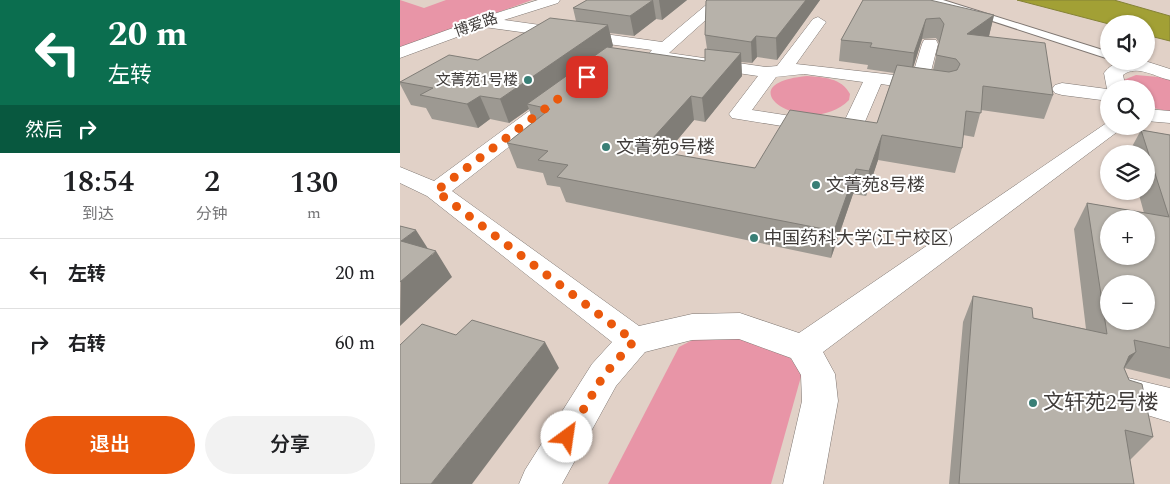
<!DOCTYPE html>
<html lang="zh">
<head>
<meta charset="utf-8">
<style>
	:root { --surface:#fff; --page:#f2f2f2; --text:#202124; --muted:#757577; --line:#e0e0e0; --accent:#ea580c }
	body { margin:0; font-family:Spectral,"Noto Sans SC",serif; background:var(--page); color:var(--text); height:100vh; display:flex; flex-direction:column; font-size:19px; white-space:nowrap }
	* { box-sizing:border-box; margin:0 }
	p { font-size:16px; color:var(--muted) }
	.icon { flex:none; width:28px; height:28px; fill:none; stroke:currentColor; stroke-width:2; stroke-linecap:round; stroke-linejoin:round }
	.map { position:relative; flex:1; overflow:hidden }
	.side { display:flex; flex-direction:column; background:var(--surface); width:400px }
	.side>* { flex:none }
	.top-card { background:#0b6e4f; color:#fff; overflow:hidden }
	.buttons { position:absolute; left:700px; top:15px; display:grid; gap:10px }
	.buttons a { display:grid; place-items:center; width:55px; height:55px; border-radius:50%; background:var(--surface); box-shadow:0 1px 4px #0004; font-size:25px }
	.pin { position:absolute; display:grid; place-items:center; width:42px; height:42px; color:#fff; margin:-21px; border-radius:10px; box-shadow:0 2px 8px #0006 }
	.me { position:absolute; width:55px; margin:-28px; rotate:31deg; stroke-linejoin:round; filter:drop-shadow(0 0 4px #0008) }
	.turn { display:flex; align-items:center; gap:18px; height:105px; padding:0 25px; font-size:22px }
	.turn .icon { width:65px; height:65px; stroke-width:2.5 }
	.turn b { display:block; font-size:35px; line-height:42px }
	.then { display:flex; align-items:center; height:48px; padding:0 25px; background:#0003; gap:10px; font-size:19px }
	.eta { display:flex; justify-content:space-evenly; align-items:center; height:85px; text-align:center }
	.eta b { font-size:30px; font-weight:600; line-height:35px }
	.primary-button { display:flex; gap:10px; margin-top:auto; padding:10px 25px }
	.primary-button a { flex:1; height:58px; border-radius:30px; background:var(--accent); color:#fff; font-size:20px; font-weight:600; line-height:58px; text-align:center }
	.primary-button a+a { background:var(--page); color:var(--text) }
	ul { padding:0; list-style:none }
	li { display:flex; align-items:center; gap:15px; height:70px; padding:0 25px; border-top:1px solid var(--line) }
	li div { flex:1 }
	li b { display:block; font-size:19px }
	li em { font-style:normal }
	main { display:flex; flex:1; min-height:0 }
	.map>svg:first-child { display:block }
	.built { fill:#e1d1c7; fill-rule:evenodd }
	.green { fill:#e895a7 }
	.water { fill:#a2a035; stroke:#848236 }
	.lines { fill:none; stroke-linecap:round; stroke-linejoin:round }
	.lane-casing { stroke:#7f7772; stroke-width:2 }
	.street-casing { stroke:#7f7772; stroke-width:1 }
	.lane { fill:#fff; fill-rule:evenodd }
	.street { fill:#fff; fill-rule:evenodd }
	.wall { fill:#9d9992; fill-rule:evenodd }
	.shaded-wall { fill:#807d77 }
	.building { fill:#b7b2aa; stroke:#807d77; fill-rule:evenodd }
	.route { stroke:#ea580c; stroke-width:9; stroke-dasharray:0 16.2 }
	.poi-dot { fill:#397f76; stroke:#fff; stroke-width:2 }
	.labels { text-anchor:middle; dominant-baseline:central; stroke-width:4; stroke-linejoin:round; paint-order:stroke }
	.far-street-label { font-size:15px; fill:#3f3b39; stroke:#fff }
	.far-poi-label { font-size:15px; fill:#3f3b39; stroke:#fff; text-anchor:end }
	.poi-label { font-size:18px; fill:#3f3b39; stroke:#fff; text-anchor:start }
	.near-poi-label { font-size:21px; fill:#3f3b39; stroke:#fff; text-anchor:start }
</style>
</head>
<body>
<main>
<section class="side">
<div class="top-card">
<div class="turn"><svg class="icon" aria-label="left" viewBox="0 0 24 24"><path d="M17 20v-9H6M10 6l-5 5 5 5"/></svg><div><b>20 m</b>左转</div></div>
<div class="then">然后<svg class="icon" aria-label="right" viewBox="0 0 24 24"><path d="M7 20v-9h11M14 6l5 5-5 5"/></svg></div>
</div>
<div class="eta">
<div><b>18:54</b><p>到达</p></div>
<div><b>2</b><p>分钟</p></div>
<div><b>130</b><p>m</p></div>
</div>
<ul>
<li><svg class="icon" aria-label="left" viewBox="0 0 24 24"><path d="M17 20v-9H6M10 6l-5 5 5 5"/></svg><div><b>左转</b></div><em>20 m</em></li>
<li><svg class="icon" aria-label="right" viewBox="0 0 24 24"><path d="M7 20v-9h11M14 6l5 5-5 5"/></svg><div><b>右转</b></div><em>60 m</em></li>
</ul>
<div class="primary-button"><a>退出</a><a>分享</a></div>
</section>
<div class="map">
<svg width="770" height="484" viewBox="0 0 770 484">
	<rect width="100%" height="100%" fill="#e8dfd9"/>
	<path class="built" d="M0 0H770V484H0ZM709 24H746V61H709ZM709 89H746V126H709ZM709 154H746V191H709ZM709 219H746V256H709ZM709 284H746V321H709Z"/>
	<g class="green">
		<polygon points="0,0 24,8 46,0 132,0 0,48"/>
		<polygon points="736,75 770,78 770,112 746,106 746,89 721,89 721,81"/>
		<path d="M407 76C423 77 442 78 450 94L449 100C409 141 321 84 407 76Z"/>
		<polygon points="306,333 378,343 402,373 371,484 208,484 279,347"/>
	</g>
	<polygon class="water" points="617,0 714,0 770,16 770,41 746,35 746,24 709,24"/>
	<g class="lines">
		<g class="lane-casing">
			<polygon id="lane" points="528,0 543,0 709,52 709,59"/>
		</g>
		<g class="street-casing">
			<g id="street">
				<path d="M138 0H160L158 3 104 20 262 42 312 0H328L269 53 366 67 377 66 413 19 418 17 426 22 396 64 512 77 522 44 524 40H536L538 44 529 79 536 81 538 85 536 89 529 91 481 84 461 131 458 136 450 137 332 118 329 114 358 76 249 60 246 56 252 50 84 27 0 58V47L78 19ZM404 74 463 82 443 124 352 110 376 77Z"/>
				<path d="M745 61 770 69V80C755 77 737 64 723 75L726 89H709V101L662 95 655 93 652 89 655 85 662 83 707 89 704 73C714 59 730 61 745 61Z"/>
				<polygon points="162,90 169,92 172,96 169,100 52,191 239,326 292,314 340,313 399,333 708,122 709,126 725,126 423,352 435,374 438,401 423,484 383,484 402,401 401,375 391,358 339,339 292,340 245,352 216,386 162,484 119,484 125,470 192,364 212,342 27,196 0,183 0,167 34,181 155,92"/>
				<polygon points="746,109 770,111 770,123 746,121"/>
				<polygon points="724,377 770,388 770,422 711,404 706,393 711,382"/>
			</g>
		</g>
		<use href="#lane" class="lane"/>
		<use href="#street" class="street"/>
	</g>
	<g class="wall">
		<path d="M187 0H287L262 20 256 19 234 36 210 33 213 46 211 48 305 61 307 49 305 35 307 0H420L377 60 357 57 352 63 341 62 342 76 305 122 294 120 266 153 355 168 477 123 494 73 467 69 468 65 439 61 441 40 463 0 594 15 589 36H588L653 95 644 119 581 110 574 137 563 135 562 148 555 173 478 160 466 196 453 194 431 258 166 202 160 187 147 185 143 173 117 168 107 143 133 122 129 109 109 123 90 119 78 128 32 119 26 108 11 105 0 84V82L78 60 176 21 173 8ZM536 38 539 43 533 70 513 67 522 39Z"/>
		<polygon points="741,130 770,135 770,379 724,368 753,437 730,460 734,484 549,484 563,322 573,296 633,318 686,329 674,229 687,203 744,213 738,191 746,191 746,154 728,154"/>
	</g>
	<g class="shaded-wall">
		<polygon points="253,0 256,19 234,36 230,16"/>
		<polygon points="259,0 287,0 262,20"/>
		<polygon points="406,0 420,0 377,60 376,38"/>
		<polygon points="594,15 589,36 562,55 567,34"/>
		<polygon points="526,19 522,39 511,75 514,53"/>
		<polygon points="208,25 213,46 133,105 127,104 129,109 109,123 100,99"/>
		<polygon points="356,36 357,57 352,63 351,42"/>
		<polygon points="341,53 342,76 305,122 302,98"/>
		<polygon points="80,96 90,119 78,128 67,104"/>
		<polygon points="291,96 294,120 249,174 243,149"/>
		<polygon points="482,135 478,160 466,196 469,171"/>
		<polygon points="456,169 453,194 431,258 434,231"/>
		<polygon points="16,230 32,255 36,251 52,277 0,326 1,241"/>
		<polygon points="145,342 159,368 72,484 31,484"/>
		<polygon points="736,352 717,378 729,356"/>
	</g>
	<g class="building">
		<polygon points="187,0 253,0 230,16 173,8"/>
		<polygon points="307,0 406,0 376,38 356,36 351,42 305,35 306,1"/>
		<polygon points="463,0 530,0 594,15 567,34 645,43 653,95 583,86 581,113 566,111 562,148 482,135 469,171 456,169 434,231 157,177 168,165 138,160 148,151 107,143 150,109 127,104 207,47 305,61 305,49 341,53 302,98 291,96 243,149 355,168 390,110 477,123 497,65 549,72 557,70 560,64 556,59 536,55 544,24 540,18 526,19 514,53 470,47 472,43 441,40"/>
		<polygon points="150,18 208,25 100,99 80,96 67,104 20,95 33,88 0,82 49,55 78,60"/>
		<path d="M741 130 770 135V348L734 340 736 352 729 356 724 368 729 380 742 384 753 437 725 430 734 484H559L573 296 632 308 633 318 707 334 687 203 769 217ZM709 219H746V256H709ZM709 284H746V321H709Z"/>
		<polygon points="0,226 16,230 1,241 36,251 0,282"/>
		<polygon points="72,320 145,342 31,484 0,484 0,345 22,324 56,335"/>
	</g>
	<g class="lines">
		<polyline class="route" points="167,437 204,375 234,341 36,191 187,77"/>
	</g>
	<g class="poi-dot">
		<circle cx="128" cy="80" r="5"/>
		<circle cx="206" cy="147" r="5"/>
		<circle cx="416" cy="185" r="5"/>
		<circle cx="354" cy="238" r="5"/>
		<circle cx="633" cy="403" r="5"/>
	</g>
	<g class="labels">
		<g class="far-street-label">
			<text transform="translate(76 25) rotate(-19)">博爱路</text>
		</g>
		<g class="far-poi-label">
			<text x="118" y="80">文菁苑1号楼</text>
		</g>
		<g class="poi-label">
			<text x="216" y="147">文菁苑9号楼</text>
			<text x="426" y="185">文菁苑8号楼</text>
			<text x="364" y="238">中国药科大学(江宁校区)</text>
		</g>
		<g class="near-poi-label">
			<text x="643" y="403">文轩苑2号楼</text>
		</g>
	</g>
</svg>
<div class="buttons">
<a><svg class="icon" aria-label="sound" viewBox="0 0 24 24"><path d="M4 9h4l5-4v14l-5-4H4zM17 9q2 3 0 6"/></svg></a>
<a><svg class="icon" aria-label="search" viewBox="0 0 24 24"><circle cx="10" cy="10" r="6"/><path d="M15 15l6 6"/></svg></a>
<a><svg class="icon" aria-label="layers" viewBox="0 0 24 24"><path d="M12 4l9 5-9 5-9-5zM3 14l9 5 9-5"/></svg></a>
<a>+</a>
<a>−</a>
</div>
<div class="pin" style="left:187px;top:77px;background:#d93025"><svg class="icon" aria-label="arrive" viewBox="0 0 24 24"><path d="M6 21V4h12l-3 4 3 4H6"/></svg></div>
<svg class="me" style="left:167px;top:437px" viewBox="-20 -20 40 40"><circle r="19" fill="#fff"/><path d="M0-13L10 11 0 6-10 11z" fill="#ea580c"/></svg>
</div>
</main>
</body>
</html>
